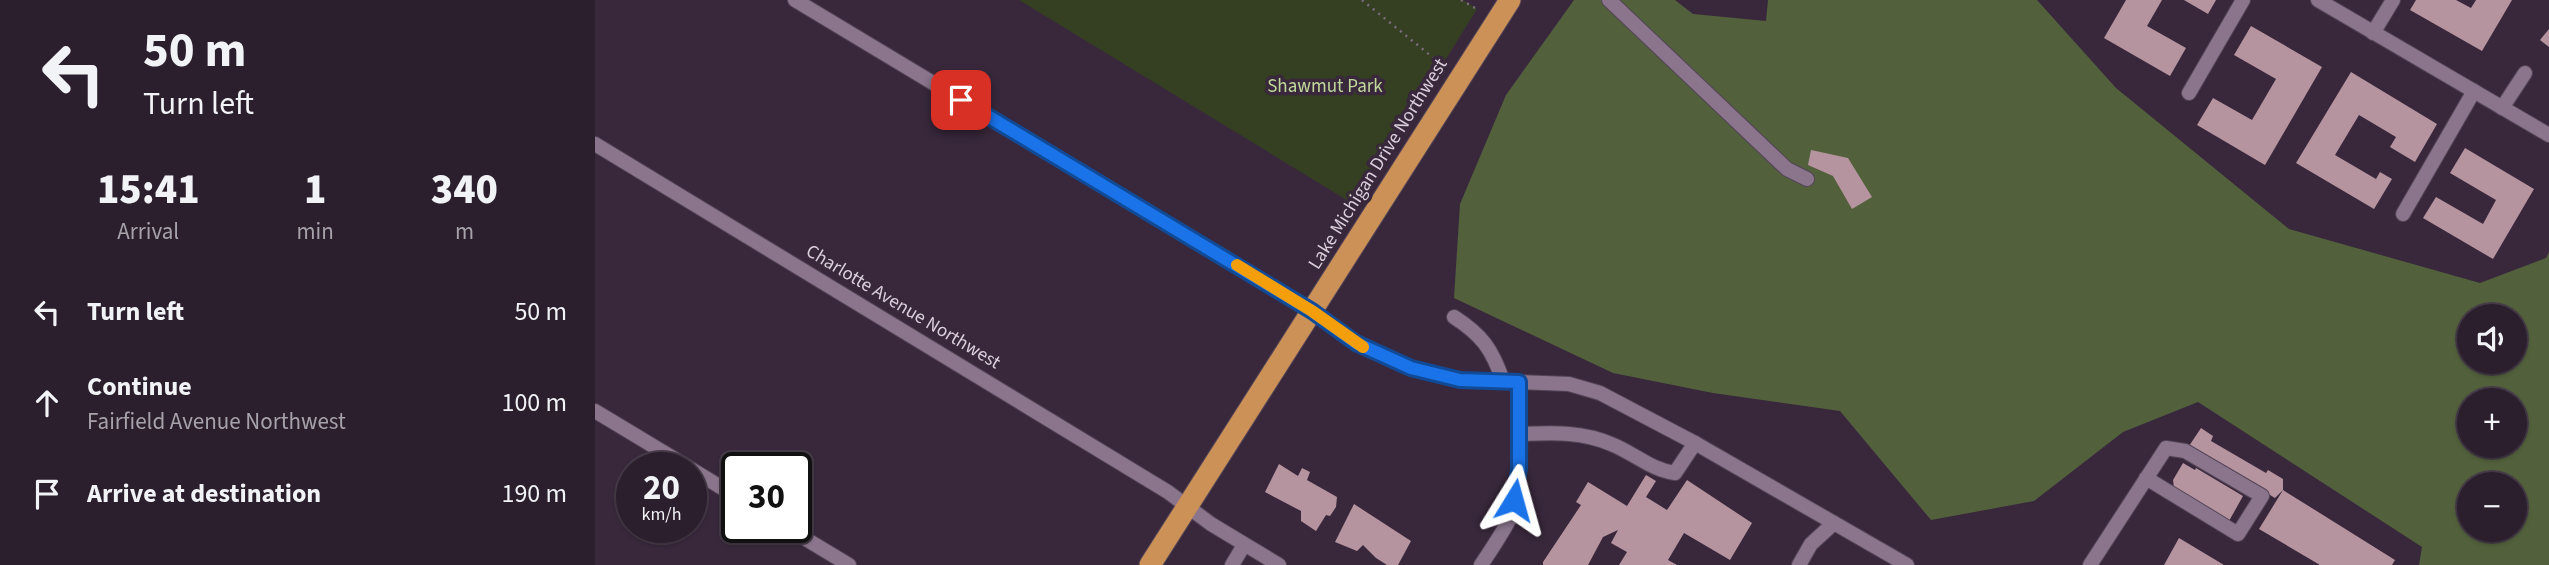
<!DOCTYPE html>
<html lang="en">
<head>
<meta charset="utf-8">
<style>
	:root { --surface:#2b1e2d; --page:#372b39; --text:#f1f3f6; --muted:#a6a2aa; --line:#473c49 }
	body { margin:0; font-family:"Source Sans 3",sans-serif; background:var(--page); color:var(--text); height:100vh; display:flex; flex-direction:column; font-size:26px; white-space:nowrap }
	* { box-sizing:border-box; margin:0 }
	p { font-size:23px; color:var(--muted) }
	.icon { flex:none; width:38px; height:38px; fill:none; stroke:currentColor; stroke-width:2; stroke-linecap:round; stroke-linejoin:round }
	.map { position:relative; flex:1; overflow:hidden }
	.side { display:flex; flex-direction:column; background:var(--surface); width:595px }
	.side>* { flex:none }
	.top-card { background:#2b1e2d; color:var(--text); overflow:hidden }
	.controls { position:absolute; left:1862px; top:304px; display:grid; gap:14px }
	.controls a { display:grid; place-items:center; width:70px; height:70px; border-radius:50%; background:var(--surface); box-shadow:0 2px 5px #0004,0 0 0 2px var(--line); font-size:35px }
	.speed { position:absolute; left:21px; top:452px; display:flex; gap:14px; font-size:35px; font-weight:700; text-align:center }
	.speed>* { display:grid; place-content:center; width:91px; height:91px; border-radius:50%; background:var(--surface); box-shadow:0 2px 5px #0004,0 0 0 2px var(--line); line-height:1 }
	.speed small { font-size:18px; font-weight:400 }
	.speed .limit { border:4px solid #111; border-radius:10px; background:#fff; color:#111 }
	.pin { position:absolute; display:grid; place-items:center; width:60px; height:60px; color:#fff; margin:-30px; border-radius:14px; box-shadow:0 4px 10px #0006 }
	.me { position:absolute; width:77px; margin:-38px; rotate:8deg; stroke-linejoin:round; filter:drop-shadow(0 0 5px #0008) }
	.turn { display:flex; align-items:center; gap:24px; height:147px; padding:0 28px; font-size:32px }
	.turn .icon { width:91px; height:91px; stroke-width:2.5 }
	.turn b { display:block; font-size:49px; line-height:60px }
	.eta { display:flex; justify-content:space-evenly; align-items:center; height:119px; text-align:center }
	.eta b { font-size:42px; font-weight:800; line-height:49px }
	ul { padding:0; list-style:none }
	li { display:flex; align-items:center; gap:21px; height:91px; padding:0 28px }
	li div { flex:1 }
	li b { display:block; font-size:26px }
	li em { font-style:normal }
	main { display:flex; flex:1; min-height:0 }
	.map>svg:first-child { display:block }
	.green { fill:#354023 }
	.forest { fill:#52603c; fill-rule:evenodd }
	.building { fill:#b6949f }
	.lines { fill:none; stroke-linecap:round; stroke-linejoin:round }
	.minor-casing { stroke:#544557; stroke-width:16 }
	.highway-casing { stroke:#544557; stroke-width:23 }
	.path { stroke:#7c6d7e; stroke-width:2.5; stroke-dasharray:2 5; stroke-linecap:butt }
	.minor { stroke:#8a758d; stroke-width:14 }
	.highway { stroke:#cc9156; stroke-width:21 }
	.route-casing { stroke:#114b97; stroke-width:18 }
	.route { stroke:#1a73e8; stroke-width:12 }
	.slow { stroke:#f59e0b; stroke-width:12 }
	.labels { text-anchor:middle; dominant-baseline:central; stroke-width:7; stroke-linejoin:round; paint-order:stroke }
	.park-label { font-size:19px; fill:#c0d89a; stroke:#39283c }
	.street-label { font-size:19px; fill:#dbcfdc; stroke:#39283c }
</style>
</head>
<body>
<main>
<section class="side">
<div class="top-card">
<div class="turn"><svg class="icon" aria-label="left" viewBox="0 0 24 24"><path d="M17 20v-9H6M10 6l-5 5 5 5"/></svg><div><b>50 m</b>Turn left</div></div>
</div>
<div class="eta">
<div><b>15:41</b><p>Arrival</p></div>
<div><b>1</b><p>min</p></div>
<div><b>340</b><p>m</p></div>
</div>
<ul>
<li><svg class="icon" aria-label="left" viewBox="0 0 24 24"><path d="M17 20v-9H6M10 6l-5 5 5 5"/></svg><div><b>Turn left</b></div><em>50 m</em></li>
<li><svg class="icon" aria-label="ahead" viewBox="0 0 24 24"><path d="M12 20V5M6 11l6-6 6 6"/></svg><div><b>Continue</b><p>Fairfield Avenue Northwest</p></div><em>100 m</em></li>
<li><svg class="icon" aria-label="arrive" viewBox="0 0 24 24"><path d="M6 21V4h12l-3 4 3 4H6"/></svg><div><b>Arrive at destination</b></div><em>190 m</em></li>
</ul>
</section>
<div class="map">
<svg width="1954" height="565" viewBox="0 0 1954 565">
	<rect width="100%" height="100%" fill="#39283c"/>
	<polygon class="green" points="424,0 868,0 882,9 760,205"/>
	<path class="forest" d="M979 0H1080L1098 14 1171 21 1173 0H1442L1521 88 1694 229 1885 283 1951 258 1954 252V565H1824L1827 547 1603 402 1528 432 1439 501 1336 520 1245 411 1118 393 1018 373 859 298 865 204 911 95ZM1874 317H1920V362H1874ZM1874 401H1920V446H1874ZM1874 485H1920V530H1874Z"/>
	<g class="building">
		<polygon points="1531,0 1567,0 1552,26 1591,48 1575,76 1509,38"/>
		<polygon points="1589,0 1621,0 1613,14"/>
		<polygon points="1821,0 1861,0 1876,8 1881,0 1917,0 1887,51 1815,10"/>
		<polygon points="1656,26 1727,67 1670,165 1602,125 1618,98 1657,120 1681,79 1639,55"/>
		<polygon points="1954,29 1954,47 1945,40"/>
		<polygon points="1756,72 1842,124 1820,162 1795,147 1801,137 1764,115 1740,155 1781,179 1785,172 1797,179 1779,209 1701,163"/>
		<polygon points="1870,148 1939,189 1898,259 1828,218 1841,197 1888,224 1901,200 1855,173"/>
		<polygon points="1216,150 1253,158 1277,197 1257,209 1238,176 1213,165"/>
		<polygon points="1606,428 1618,436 1616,441 1671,473 1673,470 1688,479 1688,490 1800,560 1797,565 1725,565 1664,529 1688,490 1680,498 1594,446"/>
		<polygon points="1588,463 1600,470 1601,468 1648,496 1634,521 1579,488 1578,480"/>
		<polygon points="684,464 703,476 707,468 715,472 712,480 742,497 741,507 735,516 731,515 721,531 706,521 706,511 670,492"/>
		<polygon points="1051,475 1061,481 1051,497 1072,510 1092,480 1157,523 1135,560 1089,533 1073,560 1082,565 1024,565 1032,552 1016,543 1023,530 1008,537 993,565 948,565 948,562 986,505 981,502 993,482 1032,506"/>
		<polygon points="759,504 816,541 803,565 792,565 781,558 768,545 762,551 740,542"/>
		<polygon points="1584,538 1629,565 1569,565"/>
	</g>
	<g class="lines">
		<g class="minor-casing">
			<g id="minor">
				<polyline points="200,0 717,311 761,343 816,368 836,373 865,380 974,384 1005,393 1100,443 1312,565"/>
				<polyline points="1014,0 1192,169 1212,179"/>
				<polyline points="1723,0 1954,135"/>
				<polyline points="1778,33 1798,0"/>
				<polyline points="1594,93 1648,0"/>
				<polyline points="1907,108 1930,73"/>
				<polyline points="0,144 573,492 616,524 684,565"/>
				<polyline points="1808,214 1879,91"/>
				<path d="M859 317C887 335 897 349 908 381"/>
				<polyline points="0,411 93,467"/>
				<path d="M925 434C957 433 986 431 1016 444 1039 453 1056 470 1080 473L1100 443"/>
				<polyline points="96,469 142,497"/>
				<polyline points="191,527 254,565"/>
				<polyline points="637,565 649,545"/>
				<path d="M886 565C896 550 907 534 915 518 929 486 925 418 924 382"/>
				<polyline points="1204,565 1216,544 1239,523"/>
				<polyline points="1495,565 1571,448 1590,451 1667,496 1643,534 1551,478"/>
			</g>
		</g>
		<g class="highway-casing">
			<polyline id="highway" points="555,565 915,0"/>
		</g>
		<g class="path">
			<polyline points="767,0 846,64"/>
			<polyline points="866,0 882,9"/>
		</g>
		<use href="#minor" class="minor"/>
		<use href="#highway" class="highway"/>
	</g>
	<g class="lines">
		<g class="route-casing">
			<polyline id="route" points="366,100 717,311 761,343 816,368 865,380 924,382 924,469 919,500"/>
		</g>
		<use href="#route" class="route"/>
		<polyline class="slow" points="642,265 717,311 768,347"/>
	</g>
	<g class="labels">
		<g class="park-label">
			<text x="730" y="86">Shawmut Park</text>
		</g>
		<g class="street-label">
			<text transform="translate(783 164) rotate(-58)">Lake Michigan Drive Northwest</text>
			<text transform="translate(308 307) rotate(31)">Charlotte Avenue Northwest</text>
		</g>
	</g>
</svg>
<div class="controls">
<a><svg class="icon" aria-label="sound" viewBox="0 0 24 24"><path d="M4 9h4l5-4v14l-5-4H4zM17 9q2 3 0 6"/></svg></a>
<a>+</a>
<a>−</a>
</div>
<div class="speed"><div>20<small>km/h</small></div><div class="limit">30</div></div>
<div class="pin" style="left:366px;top:100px;background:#d93025"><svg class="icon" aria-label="arrive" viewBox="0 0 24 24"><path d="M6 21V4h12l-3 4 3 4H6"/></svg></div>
<svg class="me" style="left:919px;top:500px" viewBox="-20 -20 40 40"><path d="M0-17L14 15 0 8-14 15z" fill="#1a73e8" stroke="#fff" stroke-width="4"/></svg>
</div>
</main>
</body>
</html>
